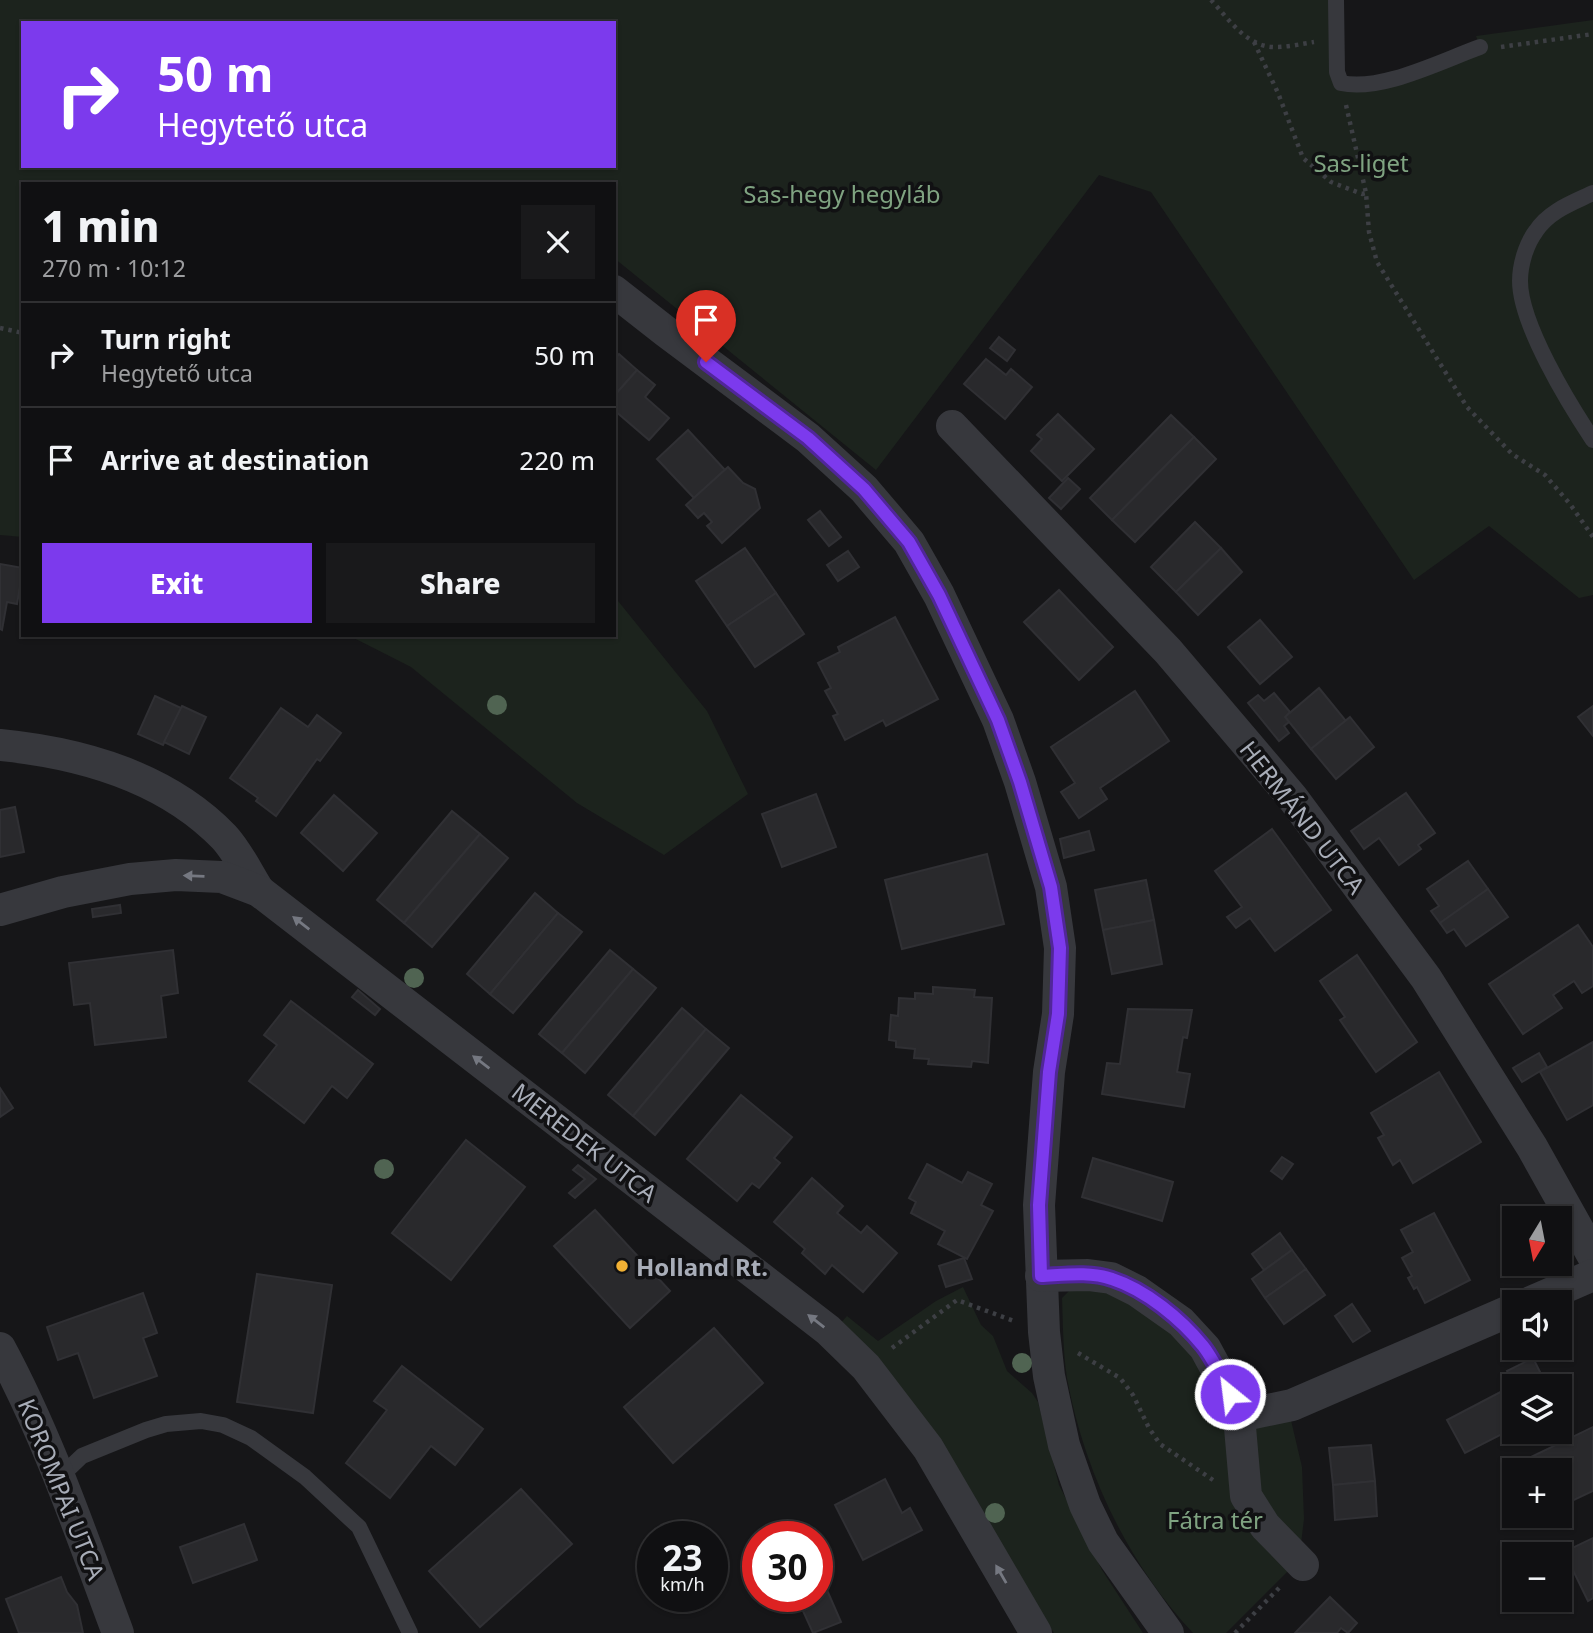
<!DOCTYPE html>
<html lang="en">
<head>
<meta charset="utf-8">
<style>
	:root { --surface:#101012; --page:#19191b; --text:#f1f3f6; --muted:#9c9d9f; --line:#303032; --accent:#7c3aed }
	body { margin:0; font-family:"Noto Sans",sans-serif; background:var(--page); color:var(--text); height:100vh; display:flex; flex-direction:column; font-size:26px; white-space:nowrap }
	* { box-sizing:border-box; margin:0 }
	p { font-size:23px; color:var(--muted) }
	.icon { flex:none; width:38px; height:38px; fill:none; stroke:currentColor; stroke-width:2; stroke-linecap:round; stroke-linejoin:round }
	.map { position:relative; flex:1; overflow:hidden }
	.sheet { position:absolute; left:21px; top:182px; width:595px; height:455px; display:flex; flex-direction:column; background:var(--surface); border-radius:0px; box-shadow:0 2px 5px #0004,0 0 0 2px var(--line) }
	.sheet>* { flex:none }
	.banner { position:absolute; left:21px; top:21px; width:595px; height:147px; border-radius:0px; box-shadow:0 2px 5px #0004,0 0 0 2px var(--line); background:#7c3aed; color:#fff; overflow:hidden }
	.needle { width:46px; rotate:190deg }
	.controls { position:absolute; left:1502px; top:1206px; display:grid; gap:14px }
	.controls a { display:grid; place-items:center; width:70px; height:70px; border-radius:0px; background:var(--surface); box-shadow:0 2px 5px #0004,0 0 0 2px var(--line); font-size:35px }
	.speed { position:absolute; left:637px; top:1521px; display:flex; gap:14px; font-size:35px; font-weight:700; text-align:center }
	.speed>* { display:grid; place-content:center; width:91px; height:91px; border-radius:50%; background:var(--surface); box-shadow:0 2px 5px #0004,0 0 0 2px var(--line); line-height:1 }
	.speed small { font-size:18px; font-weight:400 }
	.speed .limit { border:10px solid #d22; background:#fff; color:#111 }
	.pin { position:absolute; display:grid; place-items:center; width:60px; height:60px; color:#fff; margin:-72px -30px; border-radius:50% 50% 50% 0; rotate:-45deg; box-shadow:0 0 7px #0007 }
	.pin .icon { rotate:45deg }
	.me { position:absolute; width:77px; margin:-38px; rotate:331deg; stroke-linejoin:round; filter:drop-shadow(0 0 5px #0008) }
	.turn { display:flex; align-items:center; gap:24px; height:147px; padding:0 21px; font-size:32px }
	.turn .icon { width:91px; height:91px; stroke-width:2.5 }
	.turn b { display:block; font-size:49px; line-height:60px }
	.round { display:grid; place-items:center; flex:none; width:74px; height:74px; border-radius:0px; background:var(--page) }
	.summary { display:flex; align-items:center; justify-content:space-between; height:119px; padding:0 21px }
	h1 { font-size:42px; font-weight:800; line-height:52px }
	.button { display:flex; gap:14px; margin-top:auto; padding:14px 21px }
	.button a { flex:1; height:80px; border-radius:0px; background:var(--accent); color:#fff; font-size:28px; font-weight:800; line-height:80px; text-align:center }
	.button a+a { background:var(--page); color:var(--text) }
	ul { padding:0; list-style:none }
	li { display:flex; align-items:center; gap:21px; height:105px; padding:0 21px; border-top:2px solid var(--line) }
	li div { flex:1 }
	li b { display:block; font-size:26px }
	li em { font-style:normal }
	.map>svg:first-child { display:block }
	.green { fill:#1c231d; fill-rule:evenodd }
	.building { fill:#29292c; stroke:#303034; stroke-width:2 }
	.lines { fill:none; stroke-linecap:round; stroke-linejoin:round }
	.path { stroke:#3d3f44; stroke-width:4.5; stroke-dasharray:3.5 5; stroke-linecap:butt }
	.lane { stroke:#37383d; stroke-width:16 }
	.street { stroke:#37383d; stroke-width:32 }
	.tree { fill:#506452 }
	.oneway { fill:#757881 }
	.route-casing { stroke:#51269a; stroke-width:18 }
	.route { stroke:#7c3aed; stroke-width:12 }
	.poi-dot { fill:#f2b134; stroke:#111113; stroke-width:2.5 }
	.labels { text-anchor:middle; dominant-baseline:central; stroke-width:7; stroke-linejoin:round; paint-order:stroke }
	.park-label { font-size:24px; fill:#7fa381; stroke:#111113 }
	.street-label { font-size:24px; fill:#a8adb8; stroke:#111113 }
	.poi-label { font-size:24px; font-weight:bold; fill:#a8adb8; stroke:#111113; text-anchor:start }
</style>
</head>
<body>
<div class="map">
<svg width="1593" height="1633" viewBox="0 0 1593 1633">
	<rect width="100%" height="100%" fill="#161618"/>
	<g class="green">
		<path d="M0 0H1336L1337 73 1356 86 1480 46 1476 36 1593 20V595L1579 598 1489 526 1414 580 1151 192 1099 175 876 470 614 258V184H23V537L0 535ZM23 23H614V166H23Z"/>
		<polygon points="614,596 707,711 748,794 664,855 577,803 411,667 348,635 614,635"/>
		<polygon points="963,1287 981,1325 993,1336 1007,1371 1032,1393 1038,1402 1059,1485 1102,1570 1143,1633 1054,1633 920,1412 878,1364 838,1326 847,1316 878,1341 936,1301"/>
		<path d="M1071 1289 1125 1292 1178 1334 1222 1397 1290 1416 1302 1467 1304 1519 1299 1560 1226 1633H1193C1128 1564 1084 1471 1067 1378 1063 1352 1063 1325 1062 1298Z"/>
	</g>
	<g class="building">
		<polygon points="999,337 1015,350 1007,361 990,348"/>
		<polygon points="619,354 637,370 614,396 614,360"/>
		<polygon points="986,359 1006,375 1011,369 1032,387 1005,419 964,384"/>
		<polygon points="637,370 655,385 645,397 669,418 649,440 614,410 614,396"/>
		<polygon points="1058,414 1094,449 1062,481 1031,451 1042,439 1037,435"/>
		<polygon points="1171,415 1194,437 1112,520 1090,498"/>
		<polygon points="688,430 725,470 694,498 657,459"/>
		<polygon points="1194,437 1216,459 1135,542 1112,520"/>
		<polygon points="728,467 743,483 755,489 760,508 722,543 707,526 712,522 704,513 698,518 686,505"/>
		<polygon points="1068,478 1080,489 1061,509 1049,498"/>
		<polygon points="820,511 841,537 829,546 808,520"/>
		<polygon points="1195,522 1221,548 1176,592 1151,567"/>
		<polygon points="745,548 776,593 727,626 696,581"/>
		<polygon points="1221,548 1242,572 1198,615 1176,592"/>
		<polygon points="848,551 859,567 838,581 827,565"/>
		<polygon points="0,564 23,568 17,604 7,602 2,630 0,629"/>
		<polygon points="1059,590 1113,647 1079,680 1024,622"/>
		<polygon points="776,593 804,634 755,667 727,626"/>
		<polygon points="895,617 938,699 886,726 883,720 845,740 833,716 838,714 825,691 831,688 818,663 840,652 838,647"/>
		<polygon points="1260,620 1292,657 1260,684 1228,647"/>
		<polygon points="1319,688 1346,721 1311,749 1285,717"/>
		<polygon points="1135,691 1169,741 1100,788 1107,799 1079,818 1061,792 1075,783 1051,747"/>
		<polygon points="1274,693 1290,712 1285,717 1289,722 1284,726 1289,733 1279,741 1248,703 1258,695 1264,701"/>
		<polygon points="155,696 181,708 163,745 138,734"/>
		<polygon points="182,706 206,717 189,754 164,742"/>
		<polygon points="1593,706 1593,736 1578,717"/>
		<polygon points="281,708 308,727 317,715 341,733 320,761 317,759 276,816 256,801 258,798 230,778"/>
		<polygon points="1350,717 1374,747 1336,779 1311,749"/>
		<polygon points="1406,793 1435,833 1418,845 1421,849 1399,865 1379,838 1364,849 1351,831"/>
		<polygon points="816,794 836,847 782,867 762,814"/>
		<polygon points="334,795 377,833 343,871 301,833"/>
		<polygon points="15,807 24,852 0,857 0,810"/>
		<polygon points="452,811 480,834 404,923 377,900"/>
		<polygon points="1272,829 1331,910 1275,951 1250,918 1236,928 1227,917 1242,907 1215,871"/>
		<polygon points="1089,831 1094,850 1064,858 1060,839"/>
		<polygon points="480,834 508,858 432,947 404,923"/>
		<polygon points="987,854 1004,924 902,949 885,880"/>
		<polygon points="1468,861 1488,889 1440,923 1431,911 1439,906 1427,889"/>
		<polygon points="1146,880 1154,920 1103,930 1095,890"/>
		<polygon points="1488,889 1508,917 1466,946 1454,929 1447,933 1440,923"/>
		<polygon points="535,893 558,913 490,994 467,974"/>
		<polygon points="120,905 121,913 93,917 92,909"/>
		<polygon points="558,913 582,932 513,1013 490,994"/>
		<polygon points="1154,920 1162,964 1112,974 1103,930"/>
		<polygon points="1578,925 1593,947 1593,986 1582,993 1574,981 1553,995 1562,1008 1523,1034 1489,984"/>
		<polygon points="173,950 178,993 161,996 166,1037 95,1045 90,1003 74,1005 69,963"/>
		<polygon points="610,950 633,969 562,1053 539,1034"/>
		<polygon points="1357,955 1417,1042 1376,1072 1340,1020 1345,1017 1320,981"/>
		<polygon points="633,969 656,988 585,1073 562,1053"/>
		<polygon points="933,987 975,990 974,997 992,998 988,1063 972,1061 971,1067 928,1064 929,1059 914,1058 915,1049 896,1047 896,1041 889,1040 891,1015 898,1016 899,998 915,999 915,993 933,994"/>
		<polygon points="358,990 380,1009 375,1015 352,997"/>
		<polygon points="291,1001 373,1064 347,1098 332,1086 304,1123 249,1081 277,1045 264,1035"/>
		<polygon points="682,1008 706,1029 633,1116 608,1095"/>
		<polygon points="1128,1009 1192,1010 1187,1038 1183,1037 1177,1072 1190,1074 1184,1107 1102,1094 1107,1063 1120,1064"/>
		<polygon points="706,1029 729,1048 655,1135 633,1116"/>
		<polygon points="1593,1042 1593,1105 1567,1120 1540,1072"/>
		<polygon points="1539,1053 1547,1067 1522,1082 1513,1068"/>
		<polygon points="1439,1072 1481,1142 1413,1183 1400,1160 1393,1165 1378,1138 1384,1135 1371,1113"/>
		<polygon points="0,1088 13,1108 0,1117"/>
		<polygon points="741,1095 792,1137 774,1158 780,1163 759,1188 752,1183 737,1201 687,1159"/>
		<polygon points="466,1140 525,1187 451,1280 392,1233"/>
		<polygon points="1282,1157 1293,1164 1282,1179 1271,1171"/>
		<polygon points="1093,1158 1173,1182 1162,1221 1082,1197"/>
		<polygon points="927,1164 962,1183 968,1172 992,1184 981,1205 993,1211 967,1259 938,1244 945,1231 911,1213 916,1202 909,1198"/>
		<polygon points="578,1165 596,1179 575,1198 569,1193 585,1179 573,1170"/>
		<polygon points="812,1178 843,1206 837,1213 861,1233 867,1226 897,1253 863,1292 832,1265 825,1274 802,1253 805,1249 774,1222"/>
		<polygon points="595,1210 670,1291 630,1328 554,1246"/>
		<polygon points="1434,1213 1470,1280 1425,1303 1417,1287 1414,1289 1408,1278 1412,1276 1402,1258 1413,1252 1401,1230"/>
		<polygon points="1280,1233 1292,1250 1264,1270 1252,1254"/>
		<polygon points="1292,1250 1306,1269 1265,1298 1252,1279"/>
		<polygon points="964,1258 972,1279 946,1287 939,1266"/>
		<polygon points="1306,1269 1325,1295 1284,1324 1265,1298"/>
		<polygon points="257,1274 332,1285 313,1413 237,1402"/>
		<polygon points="143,1293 157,1333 143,1338 157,1376 94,1398 78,1353 58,1360 47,1327"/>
		<polygon points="1352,1304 1370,1331 1353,1342 1335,1316"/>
		<polygon points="714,1328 763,1383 673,1463 624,1407"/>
		<polygon points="1533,1358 1547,1386 1514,1386 1514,1428 1465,1453 1447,1420 1514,1385 1507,1371"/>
		<polygon points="402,1366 483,1429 455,1465 431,1446 390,1498 346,1463 387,1410 374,1401"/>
		<polygon points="1593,1427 1593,1491 1559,1507 1559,1470 1537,1470 1531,1457"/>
		<polygon points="1371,1445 1375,1481 1333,1485 1329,1448"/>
		<polygon points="885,1479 902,1513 910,1508 922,1530 863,1560 835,1505"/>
		<polygon points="1375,1481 1377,1516 1335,1520 1333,1485"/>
		<polygon points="521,1489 572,1544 480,1627 429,1571"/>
		<polygon points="244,1524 257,1560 193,1583 180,1547"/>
		<polygon points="1593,1538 1593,1598 1588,1601 1564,1552"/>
		<polygon points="61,1577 67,1592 77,1605 83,1633 19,1633 6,1599"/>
		<polygon points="827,1590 841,1622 813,1633 799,1602"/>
		<polygon points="1330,1597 1357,1623 1348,1633 1341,1628 1337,1633 1295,1633"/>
	</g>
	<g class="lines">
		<g class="path">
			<path d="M1211 0C1228 18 1247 48 1276 47 1288 47 1301 44 1314 42"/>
			<polyline points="1254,42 1278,93 1303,158 1331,182 1362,194 1366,193"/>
			<polyline points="1501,47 1593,34"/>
			<polyline points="1346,105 1366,193 1369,232 1377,262 1467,407 1512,454 1545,475 1570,504 1593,537"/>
			<polyline points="0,328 23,333"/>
			<polyline points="892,1348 957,1300 1014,1321"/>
			<polyline points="1078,1353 1120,1378 1133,1395 1149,1428 1160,1444 1213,1480"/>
			<polyline points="1235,1633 1281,1586"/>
		</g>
		<g class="lane">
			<path d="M1336 0 1337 72 1341 83C1381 92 1441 61 1480 47"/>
			<path d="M1593 193C1572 203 1549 211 1536 231 1526 244 1520 265 1520 281 1520 324 1569 404 1593 440"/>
			<polyline points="60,1477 82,1456 146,1430 166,1424 201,1421 223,1425 251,1438 305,1477 359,1527 410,1633"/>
		</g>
		<g class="street">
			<polyline points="614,291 665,331 808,438 864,489 909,542 939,595 998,720 1020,782 1051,887 1060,948 1058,1014 1049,1072 1039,1205 1044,1332 1049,1376 1064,1445 1085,1505 1103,1542 1168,1633"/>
			<polyline points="952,426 1168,651 1292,797 1426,978 1532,1147 1593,1256"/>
			<path d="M0 745C81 753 166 777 224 837 238 852 248 874 259 891"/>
			<polyline points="0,910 63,892 130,879 176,875 222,877 259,891 828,1330 866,1367 928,1448 1036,1633"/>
			<polyline points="1041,1276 1088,1275 1111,1278 1137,1291 1181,1322 1205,1348 1230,1394 1239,1416 1246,1496 1265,1526 1303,1565"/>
			<polyline points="1531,1302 1593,1275"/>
			<path d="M0 1348C49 1439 82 1537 118 1633"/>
			<polyline points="1239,1416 1292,1405 1514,1309"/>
		</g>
	</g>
	<g class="tree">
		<circle cx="497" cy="705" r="10"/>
		<circle cx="414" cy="978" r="10"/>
		<circle cx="384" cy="1169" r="10"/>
		<circle cx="1022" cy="1363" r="10"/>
		<circle cx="995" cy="1513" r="10"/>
	</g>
	<defs><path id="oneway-solid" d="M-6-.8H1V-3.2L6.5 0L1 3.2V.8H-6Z" transform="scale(1.75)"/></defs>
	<g class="oneway">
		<use href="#oneway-solid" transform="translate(194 876) rotate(-178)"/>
		<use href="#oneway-solid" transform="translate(301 923) rotate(-142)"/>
		<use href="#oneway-solid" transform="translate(481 1062) rotate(-143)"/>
		<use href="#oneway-solid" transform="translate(816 1321) rotate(-142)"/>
		<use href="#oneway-solid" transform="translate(1001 1574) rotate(-120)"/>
	</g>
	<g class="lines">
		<g class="route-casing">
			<path id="route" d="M706 362 808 438 864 489 909 542 939 595 998 720 1020 782 1051 887 1060 948 1058 1014 1049 1072 1039 1205 1041 1276C1063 1275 1090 1271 1112 1279 1146 1290 1181 1319 1203 1346 1214 1360 1222 1378 1230 1394"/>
		</g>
		<use href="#route" class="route"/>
	</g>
	<circle class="poi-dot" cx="622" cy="1266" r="7"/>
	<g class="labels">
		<g class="park-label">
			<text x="1361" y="162">Sas-liget</text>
			<text x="842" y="193">Sas-hegy hegyláb</text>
			<text x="1215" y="1519">Fátra tér</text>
		</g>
		<g class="street-label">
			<text transform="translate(1303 817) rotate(52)">HERMÁND UTCA</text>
			<text transform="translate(585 1142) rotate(38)">MEREDEK UTCA</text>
			<text transform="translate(62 1489) rotate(68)">KOROMPAI UTCA</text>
		</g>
		<g class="poi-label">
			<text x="636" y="1266">Holland Rt.</text>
		</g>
	</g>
</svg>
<div class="controls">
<a><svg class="needle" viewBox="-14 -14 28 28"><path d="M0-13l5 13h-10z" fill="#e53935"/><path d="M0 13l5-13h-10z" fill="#9c9d9f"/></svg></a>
<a><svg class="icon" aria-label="sound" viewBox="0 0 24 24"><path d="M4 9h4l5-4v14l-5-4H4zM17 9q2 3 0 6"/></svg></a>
<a><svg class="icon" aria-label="layers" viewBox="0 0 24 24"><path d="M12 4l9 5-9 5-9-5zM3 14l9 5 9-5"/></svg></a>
<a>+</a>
<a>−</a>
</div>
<div class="speed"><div>23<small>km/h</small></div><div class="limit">30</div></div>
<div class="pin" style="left:706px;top:362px;background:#d93025"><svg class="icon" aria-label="arrive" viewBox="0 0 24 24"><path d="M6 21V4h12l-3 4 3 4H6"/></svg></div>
<svg class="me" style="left:1230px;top:1394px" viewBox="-20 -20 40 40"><circle r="17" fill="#7c3aed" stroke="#fff" stroke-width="3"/><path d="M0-11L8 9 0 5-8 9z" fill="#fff"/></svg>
<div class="banner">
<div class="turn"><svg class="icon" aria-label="right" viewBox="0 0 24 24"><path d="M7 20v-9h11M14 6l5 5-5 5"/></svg><div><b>50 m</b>Hegytető utca</div></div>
</div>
<section class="sheet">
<div class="summary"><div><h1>1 min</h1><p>270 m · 10:12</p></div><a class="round"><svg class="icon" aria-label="close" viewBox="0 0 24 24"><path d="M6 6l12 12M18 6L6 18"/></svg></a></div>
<ul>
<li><svg class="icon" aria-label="right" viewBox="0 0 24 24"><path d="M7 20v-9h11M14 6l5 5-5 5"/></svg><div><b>Turn right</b><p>Hegytető utca</p></div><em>50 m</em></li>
<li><svg class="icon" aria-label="arrive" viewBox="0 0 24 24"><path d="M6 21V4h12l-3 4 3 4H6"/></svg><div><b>Arrive at destination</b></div><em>220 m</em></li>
</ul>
<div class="button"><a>Exit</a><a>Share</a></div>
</section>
</div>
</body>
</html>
